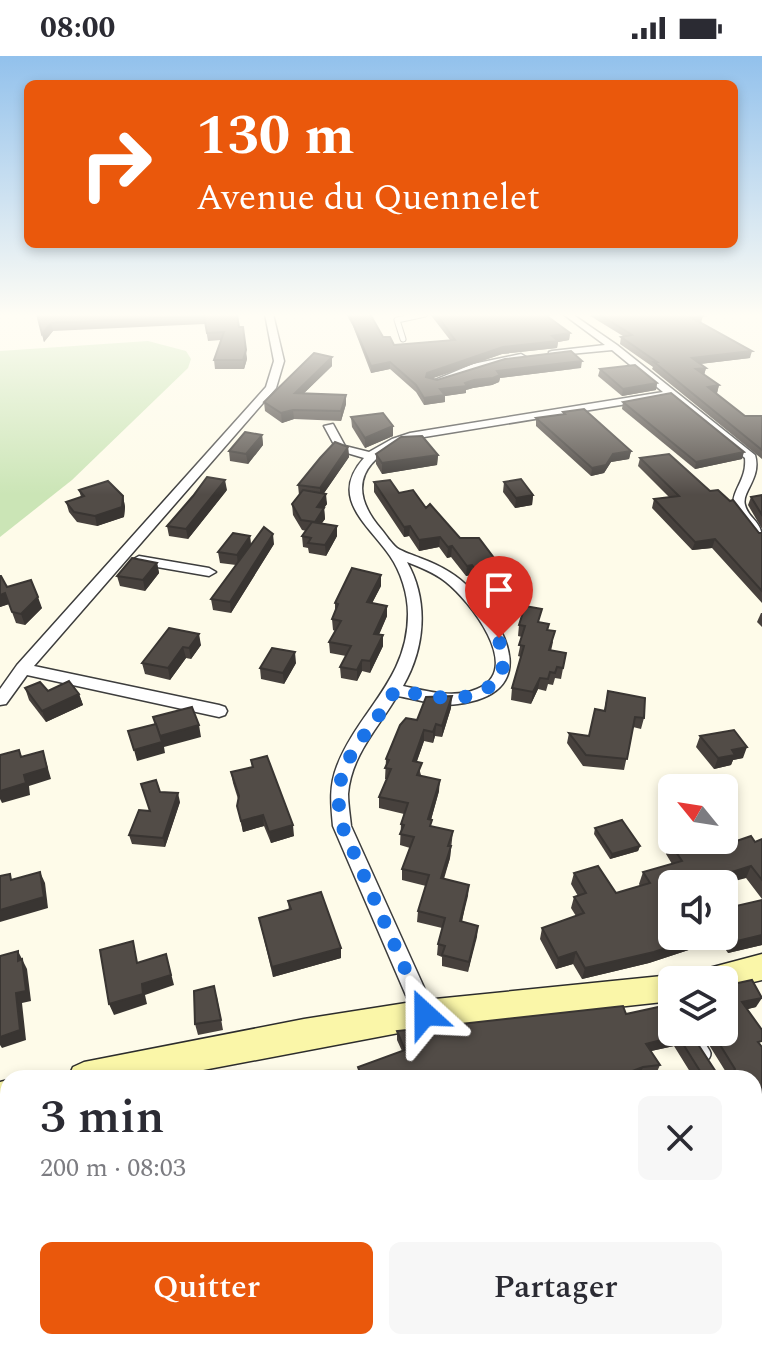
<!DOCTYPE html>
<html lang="fr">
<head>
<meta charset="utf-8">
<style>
	:root { --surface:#fff; --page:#f7f7f7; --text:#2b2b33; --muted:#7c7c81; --accent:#ea580c }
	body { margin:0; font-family:Spectral,serif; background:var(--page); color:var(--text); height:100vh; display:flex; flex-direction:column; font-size:30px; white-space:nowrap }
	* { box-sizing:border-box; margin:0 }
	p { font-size:26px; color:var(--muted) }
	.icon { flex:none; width:44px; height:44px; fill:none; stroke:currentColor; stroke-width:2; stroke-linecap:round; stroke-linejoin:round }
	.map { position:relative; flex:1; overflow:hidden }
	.panel { position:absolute; left:0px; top:1014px; width:762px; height:280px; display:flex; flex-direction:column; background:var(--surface); border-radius:24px 24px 0 0; box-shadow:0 4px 12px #0003 }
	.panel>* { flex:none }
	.banner { position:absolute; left:24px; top:24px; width:714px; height:168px; border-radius:12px; box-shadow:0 4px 12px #0003; background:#ea580c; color:#fff; overflow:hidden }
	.needle { width:52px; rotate:300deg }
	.tools { position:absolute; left:658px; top:718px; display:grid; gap:16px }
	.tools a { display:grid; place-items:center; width:80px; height:80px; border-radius:12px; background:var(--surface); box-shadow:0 4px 12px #0003; font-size:40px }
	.pin { position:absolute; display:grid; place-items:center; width:68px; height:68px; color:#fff; margin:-82px -34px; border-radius:50% 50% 50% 0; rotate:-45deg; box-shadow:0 0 8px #0007 }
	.pin .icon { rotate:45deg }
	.me { position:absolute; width:88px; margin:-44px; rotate:336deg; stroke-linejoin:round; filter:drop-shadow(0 0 6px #0008) }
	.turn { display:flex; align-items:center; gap:28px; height:168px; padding:0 40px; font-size:36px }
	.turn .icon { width:104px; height:104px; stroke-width:2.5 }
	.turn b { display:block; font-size:56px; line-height:68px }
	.round { display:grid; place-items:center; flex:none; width:84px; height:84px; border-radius:12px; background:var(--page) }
	.summary { display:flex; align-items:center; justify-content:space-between; height:136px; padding:0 40px }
	h1 { font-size:48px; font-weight:600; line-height:60px }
	.button { display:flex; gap:16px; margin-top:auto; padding:16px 40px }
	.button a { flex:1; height:92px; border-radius:12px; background:var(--accent); color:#fff; font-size:32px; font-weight:600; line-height:92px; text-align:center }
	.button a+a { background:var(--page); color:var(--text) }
	.status { display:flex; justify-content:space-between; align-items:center; height:56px; padding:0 40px; background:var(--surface); direction:ltr }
	.status svg { height:22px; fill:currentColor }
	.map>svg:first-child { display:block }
	.green { fill:#cbe5b6 }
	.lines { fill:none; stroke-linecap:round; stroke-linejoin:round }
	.lane-far2-casing { stroke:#3d3d3d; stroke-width:7 }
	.lane-far1-casing { stroke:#3d3d3d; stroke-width:13 }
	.lane-casing { stroke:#3d3d3d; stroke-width:16 }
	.street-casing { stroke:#3d3d3d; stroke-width:3 }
	.secondary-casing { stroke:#2c2c2c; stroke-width:3 }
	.lane-far2 { stroke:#fff; stroke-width:5 }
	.lane-far1 { stroke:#fff; stroke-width:10 }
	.lane { stroke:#fff; stroke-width:13 }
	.street { fill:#fff; fill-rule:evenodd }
	.secondary { fill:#faf6a8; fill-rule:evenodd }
	.wall { fill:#47413d }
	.shaded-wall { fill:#393532 }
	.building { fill:#524c47; stroke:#393532; stroke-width:2 }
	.route { stroke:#1a73e8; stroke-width:14; stroke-dasharray:0 25.2 }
</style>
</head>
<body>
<div class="status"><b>08:00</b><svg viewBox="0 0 49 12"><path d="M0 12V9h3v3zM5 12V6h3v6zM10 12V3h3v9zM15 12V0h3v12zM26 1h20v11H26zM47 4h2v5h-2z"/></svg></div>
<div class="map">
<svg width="762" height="1294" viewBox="0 0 762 1294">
	<rect width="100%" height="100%" fill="#fefbe9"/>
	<polygon class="green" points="148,285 186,295 191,303 188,312 72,424 0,481 0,295"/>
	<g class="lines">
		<g class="lane-far2-casing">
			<polyline id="lane-far2" points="403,283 397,264 425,258"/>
		</g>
		<g class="lane-far1-casing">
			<polyline id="lane-far1" points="690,976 692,979"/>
		</g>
		<g class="lane-casing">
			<polyline id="lane" points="691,977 704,998"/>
		</g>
		<g class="street-casing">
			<g id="street">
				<polygon points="265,258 273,258 284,305 276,332 34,610 219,649 225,651 227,655 225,659 219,661 27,619 6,648 0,649 0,633 17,609 266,331 274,305"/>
				<path d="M563 258H572L617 289 755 399C762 422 741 436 745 449 749 464 762 464 762 484L757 483 733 451C732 433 747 424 745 402L670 341 412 383C365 400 344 430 381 473 386 479 391 487 397 492 403 496 413 499 420 502 439 509 457 518 471 534 511 575 538 638 458 648 438 651 417 643 397 640 379 671 351 699 348 738 348 748 350 760 351 770L436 958 433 965 425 968 417 965 333 770C331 749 329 730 337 710 359 654 408 624 408 558 408 538 401 516 390 500 368 468 328 442 364 402L337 394 324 370 333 368 345 390 369 396 392 383 410 377 663 336 612 294 549 300V296L552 295 605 289ZM407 506C420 511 435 517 446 526 469 544 525 614 477 633 454 643 426 635 403 630 425 592 429 545 407 506Z"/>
				<polygon points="521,298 526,301 524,303 479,312 436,329 428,327 473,308"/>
				<polygon points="139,500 209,512 216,516 209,520 134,507 132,504"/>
			</g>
		</g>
		<g class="secondary-casing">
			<g id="secondary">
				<polygon points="762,898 762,924 724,933 724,924 693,924 698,915"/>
				<polygon points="672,919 683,924 672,924 672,945 425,972 161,1022 68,1022 73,1011 84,1006 304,963 425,944"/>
				<polygon points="8,1024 8,1056 0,1058 0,1026"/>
			</g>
		</g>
		<use href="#lane-far2" class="lane-far2"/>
		<use href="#lane-far1" class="lane-far1"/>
		<use href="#lane" class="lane"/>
		<use href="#street" class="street"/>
		<use href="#secondary" class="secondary"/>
	</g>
	<g class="wall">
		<polygon points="37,258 237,258 239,271 247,303 244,313 215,313 214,304 221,284 208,285 205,268 53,275 44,286"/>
		<polygon points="346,258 370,258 383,281 394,289 450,284 430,258 560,258 548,260 570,277 569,284 558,286 557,292 502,298 431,323 437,324 581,312 500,322 499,326 492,329 473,332 466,334 466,337 445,340 445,346 424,349 416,336 390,313 371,317 353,270"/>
		<polygon points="587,258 698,258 701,267 750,302 700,308 706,312 704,319 719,329 717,337 716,337 745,360 762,360 762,403 652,313 653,311 620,288 621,281 623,280"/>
		<polygon points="332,301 332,310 304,337 346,339 346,348 341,365 294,363 282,367 265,355 264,346"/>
		<polygon points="600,313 657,327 656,334 622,340 598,320"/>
		<polygon points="623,346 742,403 695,413 622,353"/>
		<polygon points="563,356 631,395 629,403 611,406 604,417 591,420 536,370 536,362 563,359"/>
		<polygon points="351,361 393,380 365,392 352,371"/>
		<polygon points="262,379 263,389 248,408 230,405 229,395"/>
		<polygon points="348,391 349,401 324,437 327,448 324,452 325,463 322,467 337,470 337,480 326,500 309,497 308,492 303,491 302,480 306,475 302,474 293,459 292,448 299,439 298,429"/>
		<polygon points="376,398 438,399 437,409 382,418 376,408"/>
		<polygon points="640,402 710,435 759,477 762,477 762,547 712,492 692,494 652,452 654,443 669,441 638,410"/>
		<polygon points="374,426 399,437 426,452 516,531 514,542 497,547 487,535 479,531 471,519 466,520 451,501 447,502 439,491 419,495 409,480 404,481 374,436"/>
		<polygon points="504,426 533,439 532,449 515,452 503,436"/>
		<polygon points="79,434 123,440 125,451 124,461 97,470 77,466 69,456 66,446 81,441"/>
		<polygon points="227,434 188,483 169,480 167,470"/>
		<polygon points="762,439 762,473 748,449 751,441"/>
		<polygon points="250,480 251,489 274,488 231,557 213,554 211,543 236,509 220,507 218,496"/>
		<polygon points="157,507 159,517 145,535 120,530 117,520"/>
		<polygon points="0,520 7,531 42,552 25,569 16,567 9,548 0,551"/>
		<polygon points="381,530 372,547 387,550 387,560 379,579 383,590 370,617 362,615 357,625 341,622 340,611 346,600 330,597 329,586 335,575 333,574 332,563 335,555 335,547"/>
		<polygon points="761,557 762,557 762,571 757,566"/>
		<polygon points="540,566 549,568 548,574 553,586 551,595 566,597 561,623 555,622 553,629 548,628 546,635 538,633 531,648 511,644 512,632 521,601 518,600 522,581 518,580 519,569"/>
		<polygon points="169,572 201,589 191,603 186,602 170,624 145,618 142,607"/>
		<polygon points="296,607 284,628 261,623 260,612"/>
		<polygon points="25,632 79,638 83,649 46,666 29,644"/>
		<polygon points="608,635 644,662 641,673 633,671 624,714 583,710 567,687 569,677 589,680 604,655"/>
		<polygon points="451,652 442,681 435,680 433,687 424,685 417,705 421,719 439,735 431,764 431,770 453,775 450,802 444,823 469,829 462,866 478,870 468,916 442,910 442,901 437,899 438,888 442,872 417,866 418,855 426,830 402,824 402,813 410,792 400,789 401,768 404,758 379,752 379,741 387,723 385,723 386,703 417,664"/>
		<polygon points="700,680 743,702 733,704 731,709 714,713 696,691"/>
		<polygon points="251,704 294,780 271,787 264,770 243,776 237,750 238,743 233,727 231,716 252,711"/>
		<polygon points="180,746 165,791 132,788 129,779 149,755"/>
		<polygon points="595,772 640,790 638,795 610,803 594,778"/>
		<polygon points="762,783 762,843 746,822 672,828 672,880 724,880 724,840 732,851 762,844 762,889 728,897 719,884 649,907 582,923 573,908 556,913 540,883 542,872 576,860 571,852 574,841 578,840 571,828 574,817 616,837 640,830 639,828 643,816 672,808 666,798 670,787 725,789 755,786"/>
		<polygon points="288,845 341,902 273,921 259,862 289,854"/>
		<polygon points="724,930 756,951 747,953 762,1050 692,1019 674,990 651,995 660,1009 656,1018 635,1022 359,1022 358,1020 358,1011 402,995 397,984 397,975 626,958 690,976 718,1019 729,1021 701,976 724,976"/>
		<polygon points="217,941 223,974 198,979 195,968"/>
	</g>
	<g class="shaded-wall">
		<polygon points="540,258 561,258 539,261"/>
		<polygon points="703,260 701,267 692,262"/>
		<polygon points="51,267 53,275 44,286 42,278"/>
		<polygon points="570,277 569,284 558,286 557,292 502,298 427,324 426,321 427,317 503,291 552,280"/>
		<polygon points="246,294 247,303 244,313 243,304"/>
		<polygon points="752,295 750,302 691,309 692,302"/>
		<polygon points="332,301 332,310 295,346 295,337"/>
		<polygon points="582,305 581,312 500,322 499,326 492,329 473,332 466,334 466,337 445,340 445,346 424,349 424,342 440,333 465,327 497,315"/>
		<polygon points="390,306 390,313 371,317 371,310"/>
		<polygon points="706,312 704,319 696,313"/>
		<polygon points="657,327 656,334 622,340 623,333"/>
		<polygon points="719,329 717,337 706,339 708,331"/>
		<polygon points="346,339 346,348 341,365 341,355"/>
		<polygon points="293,354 294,363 282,367 281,357"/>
		<polygon points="393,370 393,380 365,392 365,382"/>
		<polygon points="262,379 263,389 248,408 246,398"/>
		<polygon points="348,391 349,401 320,443 320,432"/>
		<polygon points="631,395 629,403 611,406 604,417 591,420 592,412 613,398"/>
		<polygon points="744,396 742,403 695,413 696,406"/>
		<polygon points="438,399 437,409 382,418 382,407"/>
		<polygon points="225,424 227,434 188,483 186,473"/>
		<polygon points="326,438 327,448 324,452 325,463 315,476 315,466 317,451"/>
		<polygon points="533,439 532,449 515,452 516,442"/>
		<polygon points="123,440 125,451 124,461 97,470 95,460"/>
		<polygon points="337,470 337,480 326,500 325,489"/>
		<polygon points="410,470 409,480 404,481 404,471"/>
		<polygon points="273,478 274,488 231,557 230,546"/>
		<polygon points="250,480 251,491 238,510 237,499"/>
		<polygon points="440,481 439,491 419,495 419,484"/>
		<polygon points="715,483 712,492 692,494 695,486"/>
		<polygon points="452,490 451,501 447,502 448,491"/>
		<polygon points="157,507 159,517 145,535 143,524"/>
		<polygon points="472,509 471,519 466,520 467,510"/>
		<polygon points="381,519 381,530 367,557 367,546"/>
		<polygon points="516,531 514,542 497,547 498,537"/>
		<polygon points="5,537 9,548 0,551 0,539"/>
		<polygon points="38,541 42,552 25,569 21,558"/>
		<polygon points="387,550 387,560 374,589 374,578"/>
		<polygon points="199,578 201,589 191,603 189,592"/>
		<polygon points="383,579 383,590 370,617 370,605"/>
		<polygon points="183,591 186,602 170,624 168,612"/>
		<polygon points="295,596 296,607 284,628 283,617"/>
		<polygon points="362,604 362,615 357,625 357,614"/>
		<polygon points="540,622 538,633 531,648 533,636"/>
		<polygon points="79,638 83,649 46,666 42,655"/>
		<polygon points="452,640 451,652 442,681 442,670"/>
		<polygon points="436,668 435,680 433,687 433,676"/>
		<polygon points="199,669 201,681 164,691 165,697 137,705 134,694 160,680"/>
		<polygon points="424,674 424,685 413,716 413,705"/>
		<polygon points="747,691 743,702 733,704 731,709 714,713 718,702 732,694"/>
		<polygon points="43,695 51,723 29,730 30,739 2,747 0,743 0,735 24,719"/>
		<polygon points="440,724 439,735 428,774 428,763"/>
		<polygon points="178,737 180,746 165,791 163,782"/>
		<polygon points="263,759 264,770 243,776 241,765"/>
		<polygon points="293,769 294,780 271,787 269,776"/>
		<polygon points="451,790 450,802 440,833 441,822"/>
		<polygon points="640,790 638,795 610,803 612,798"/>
		<polygon points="751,810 746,822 724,828 713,828 716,821"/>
		<polygon points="40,816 45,827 48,852 0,866 0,854"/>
		<polygon points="469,829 468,840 459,876 460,865"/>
		<polygon points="478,870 477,881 468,916 469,906"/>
		<polygon points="762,879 762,889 728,897 733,886"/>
		<polygon points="702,880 720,880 719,884 649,907 582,923 585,912"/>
		<polygon points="341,892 341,902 273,921 272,911"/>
		<polygon points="18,895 27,913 31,945 22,947 26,984 2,992 0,989 0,981 16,937 18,905"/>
		<polygon points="576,896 573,908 556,913 558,902"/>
		<polygon points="166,898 174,929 145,939 147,948 114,959 109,948 142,928"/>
		<polygon points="762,942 756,951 737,956 742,946"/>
		<polygon points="678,980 674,990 642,997 646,988"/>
		<polygon points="643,1011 639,1020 635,1022 621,1022 622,1019"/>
		<polygon points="532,1017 531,1022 514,1022"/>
		<polygon points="762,1044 762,1050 754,1054 754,1047"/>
		<polygon points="762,1153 762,1157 754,1162 754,1158"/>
		<polygon points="122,1286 126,1286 128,1292 124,1294 113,1294 112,1290"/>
		<polygon points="267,1286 282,1286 267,1294 258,1294 257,1291"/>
		<polygon points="339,1286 340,1292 337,1294 323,1294"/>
	</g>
	<g class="building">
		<polygon points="37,258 237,258 239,271 243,271 246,294 243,304 214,304 224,276 207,277 204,260 51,267 42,278"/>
		<polygon points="349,258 370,258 383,281 390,281 394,289 455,284 436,258 544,258 570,277 552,280 558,285 503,291 427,317 426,321 437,324 505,303 571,295 582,305 497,315 500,319 493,322 474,324 465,327 467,330 440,333 445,339 424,342 416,329 390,306 371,310"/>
		<polygon points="599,258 698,258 703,260 692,262 752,295 692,302 706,312 696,313 719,329 708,331 745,360 762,360 762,394 654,306 657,306 621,281 632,279"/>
		<polygon points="314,297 332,301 295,337 346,339 341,355 293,354 281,357 264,346"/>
		<polygon points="635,309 657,327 623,333 600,313"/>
		<polygon points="671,337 744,396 696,406 623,346"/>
		<polygon points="584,353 631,395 613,398 606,409 592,412 536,362 565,358 563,356"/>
		<polygon points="383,357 393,370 365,382 351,361"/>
		<polygon points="245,376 262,379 246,398 229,395"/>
		<polygon points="422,380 438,399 382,407 376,398 401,381"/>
		<polygon points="335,386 348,391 320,432 298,429 320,402"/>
		<polygon points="669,398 710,435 718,434 730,445 733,444 759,477 762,477 762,535 715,483 695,486 654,443 679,440 640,402"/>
		<polygon points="207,421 225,424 186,473 167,470 193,440"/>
		<polygon points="521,423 533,439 516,442 504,426"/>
		<polygon points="390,424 399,437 413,434 426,452 430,448 460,482 479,482 516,531 498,537 488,524 480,520 472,509 467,510 452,490 448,491 440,481 419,484 410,470 404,471 374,426"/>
		<polygon points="108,425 123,440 122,451 95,460 74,456 66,446 84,440 79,434"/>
		<polygon points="303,434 326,438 317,451 324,452 315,466 301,464 292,448"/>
		<polygon points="762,439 762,459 751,441"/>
		<polygon points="312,466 337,470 325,489 308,487 311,482 302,480"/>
		<polygon points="264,471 273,478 230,546 211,543"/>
		<polygon points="233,477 250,480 237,499 218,496"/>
		<polygon points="132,502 157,507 143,524 117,520"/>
		<polygon points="352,512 381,519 367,546 387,550 374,578 383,579 370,605 362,604 357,614 340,611 351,590 329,586 341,565 332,563 338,548 335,547"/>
		<polygon points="0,520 1,520 7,531 31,524 38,541 21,558 12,556 5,537 0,539"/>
		<polygon points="525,550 542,553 538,566 549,568 547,574 555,575 549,594 566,597 563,612 557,611 555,617 550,616 548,623 540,622 533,636 512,632 524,590 519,589 525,570 519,569"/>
		<polygon points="169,572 199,578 189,592 183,591 168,612 142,607"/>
		<polygon points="272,592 295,596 283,617 260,612"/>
		<polygon points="69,625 79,638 42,655 25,632 40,626 48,635"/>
		<polygon points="608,635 645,642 644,662 635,661 627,703 586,699 569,677 589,680 595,653 605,655"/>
		<polygon points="452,640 442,670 436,668 433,676 424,674 413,705 422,707 417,719 440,724 428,763 432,764 430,770 453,775 448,790 451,790 441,822 469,829 460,865 478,870 469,906 442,899 445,890 438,888 445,862 418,855 429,819 402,813 414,781 400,778 404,769 401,768 408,747 379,741 391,713 385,712 389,704 386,703 400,669 406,662 417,664 426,641"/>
		<polygon points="192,651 199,669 160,680 153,661"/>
		<polygon points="156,668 162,686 134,694 128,675"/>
		<polygon points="734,674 747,691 732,694 735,699 718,702 700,680"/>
		<polygon points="19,694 21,701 43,695 47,712 24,719 26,727 0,735 0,699"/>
		<polygon points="267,700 293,769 269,776 263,759 241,765 237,750 239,740 231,716 253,711 251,704"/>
		<polygon points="156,724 160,736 178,737 163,782 129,779 139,754 150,755 141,728"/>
		<polygon points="622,764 640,790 612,798 595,772"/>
		<polygon points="751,780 755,786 762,783 762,824 751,810 716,821 719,826 716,828 672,828 672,880 702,880 654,896 585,912 576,896 558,902 542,872 584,857 574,841 586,837 574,817 598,810 616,837 650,827 643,816 682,805 670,787 680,784 722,784 725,789"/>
		<polygon points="40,816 44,841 0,854 0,820 10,818 11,824"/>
		<polygon points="321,836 341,892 272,911 259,862 291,853 288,845"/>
		<polygon points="724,840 732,851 762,844 762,879 733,886 724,873"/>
		<polygon points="133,885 137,907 166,898 171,919 142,928 143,938 109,948 100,894"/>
		<polygon points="18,895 18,905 22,903 26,935 16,937 20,974 0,981 0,900"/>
		<polygon points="752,924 762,942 742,946 762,974 762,985 758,986 762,991 762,1044 754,1047 754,1022 684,1022 700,1015 678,980 646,988 660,1009 643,1011 622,1019 579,1022 535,1022 532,1017 514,1022 362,1022 358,1011 405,994 397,975 623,950 626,958 672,948 672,976 690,976 718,1019 730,1021 735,1013 712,976 724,976 724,930"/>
		<polygon points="214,930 221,964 195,968 194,935"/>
		<polygon points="279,1016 281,1022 264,1022"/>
		<polygon points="754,1065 762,1077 762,1153 754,1158"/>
		<polygon points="63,1286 122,1286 112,1290 113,1294 64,1294"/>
		<polygon points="256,1286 267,1286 257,1291"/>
		<polygon points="288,1286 339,1286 323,1294 290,1294"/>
		<polygon points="593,1286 644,1286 648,1294 579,1294"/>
	</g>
	<linearGradient id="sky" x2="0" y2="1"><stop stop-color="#92c1ec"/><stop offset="0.59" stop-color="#fffdf5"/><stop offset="1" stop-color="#fffdf5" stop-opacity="0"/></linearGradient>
	<rect width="762" height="439" fill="url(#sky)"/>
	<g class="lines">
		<path class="route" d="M425 958 342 770C327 705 367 685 395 634 432 640 479 655 503 615L499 582"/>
	</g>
</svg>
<div class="tools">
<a><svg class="needle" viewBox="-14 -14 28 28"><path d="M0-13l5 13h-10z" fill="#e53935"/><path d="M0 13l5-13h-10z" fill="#7c7c81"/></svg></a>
<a><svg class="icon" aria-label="sound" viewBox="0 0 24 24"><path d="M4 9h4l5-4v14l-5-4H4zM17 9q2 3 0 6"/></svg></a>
<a><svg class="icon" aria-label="layers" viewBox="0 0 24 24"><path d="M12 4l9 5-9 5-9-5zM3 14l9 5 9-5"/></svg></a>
</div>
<div class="pin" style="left:499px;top:582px;background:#d93025"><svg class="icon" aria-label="arrive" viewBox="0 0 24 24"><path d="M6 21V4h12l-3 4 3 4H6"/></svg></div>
<svg class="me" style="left:425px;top:958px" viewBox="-20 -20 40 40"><path d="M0-17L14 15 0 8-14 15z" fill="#1a73e8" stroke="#fff" stroke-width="4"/></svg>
<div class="banner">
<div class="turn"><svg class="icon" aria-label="right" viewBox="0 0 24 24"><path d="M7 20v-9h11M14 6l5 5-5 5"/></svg><div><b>130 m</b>Avenue du Quennelet</div></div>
</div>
<section class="panel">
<div class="summary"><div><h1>3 min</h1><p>200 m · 08:03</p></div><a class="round"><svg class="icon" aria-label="close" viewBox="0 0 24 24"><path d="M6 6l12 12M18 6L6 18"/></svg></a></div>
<div class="button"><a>Quitter</a><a>Partager</a></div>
</section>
</div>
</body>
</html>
